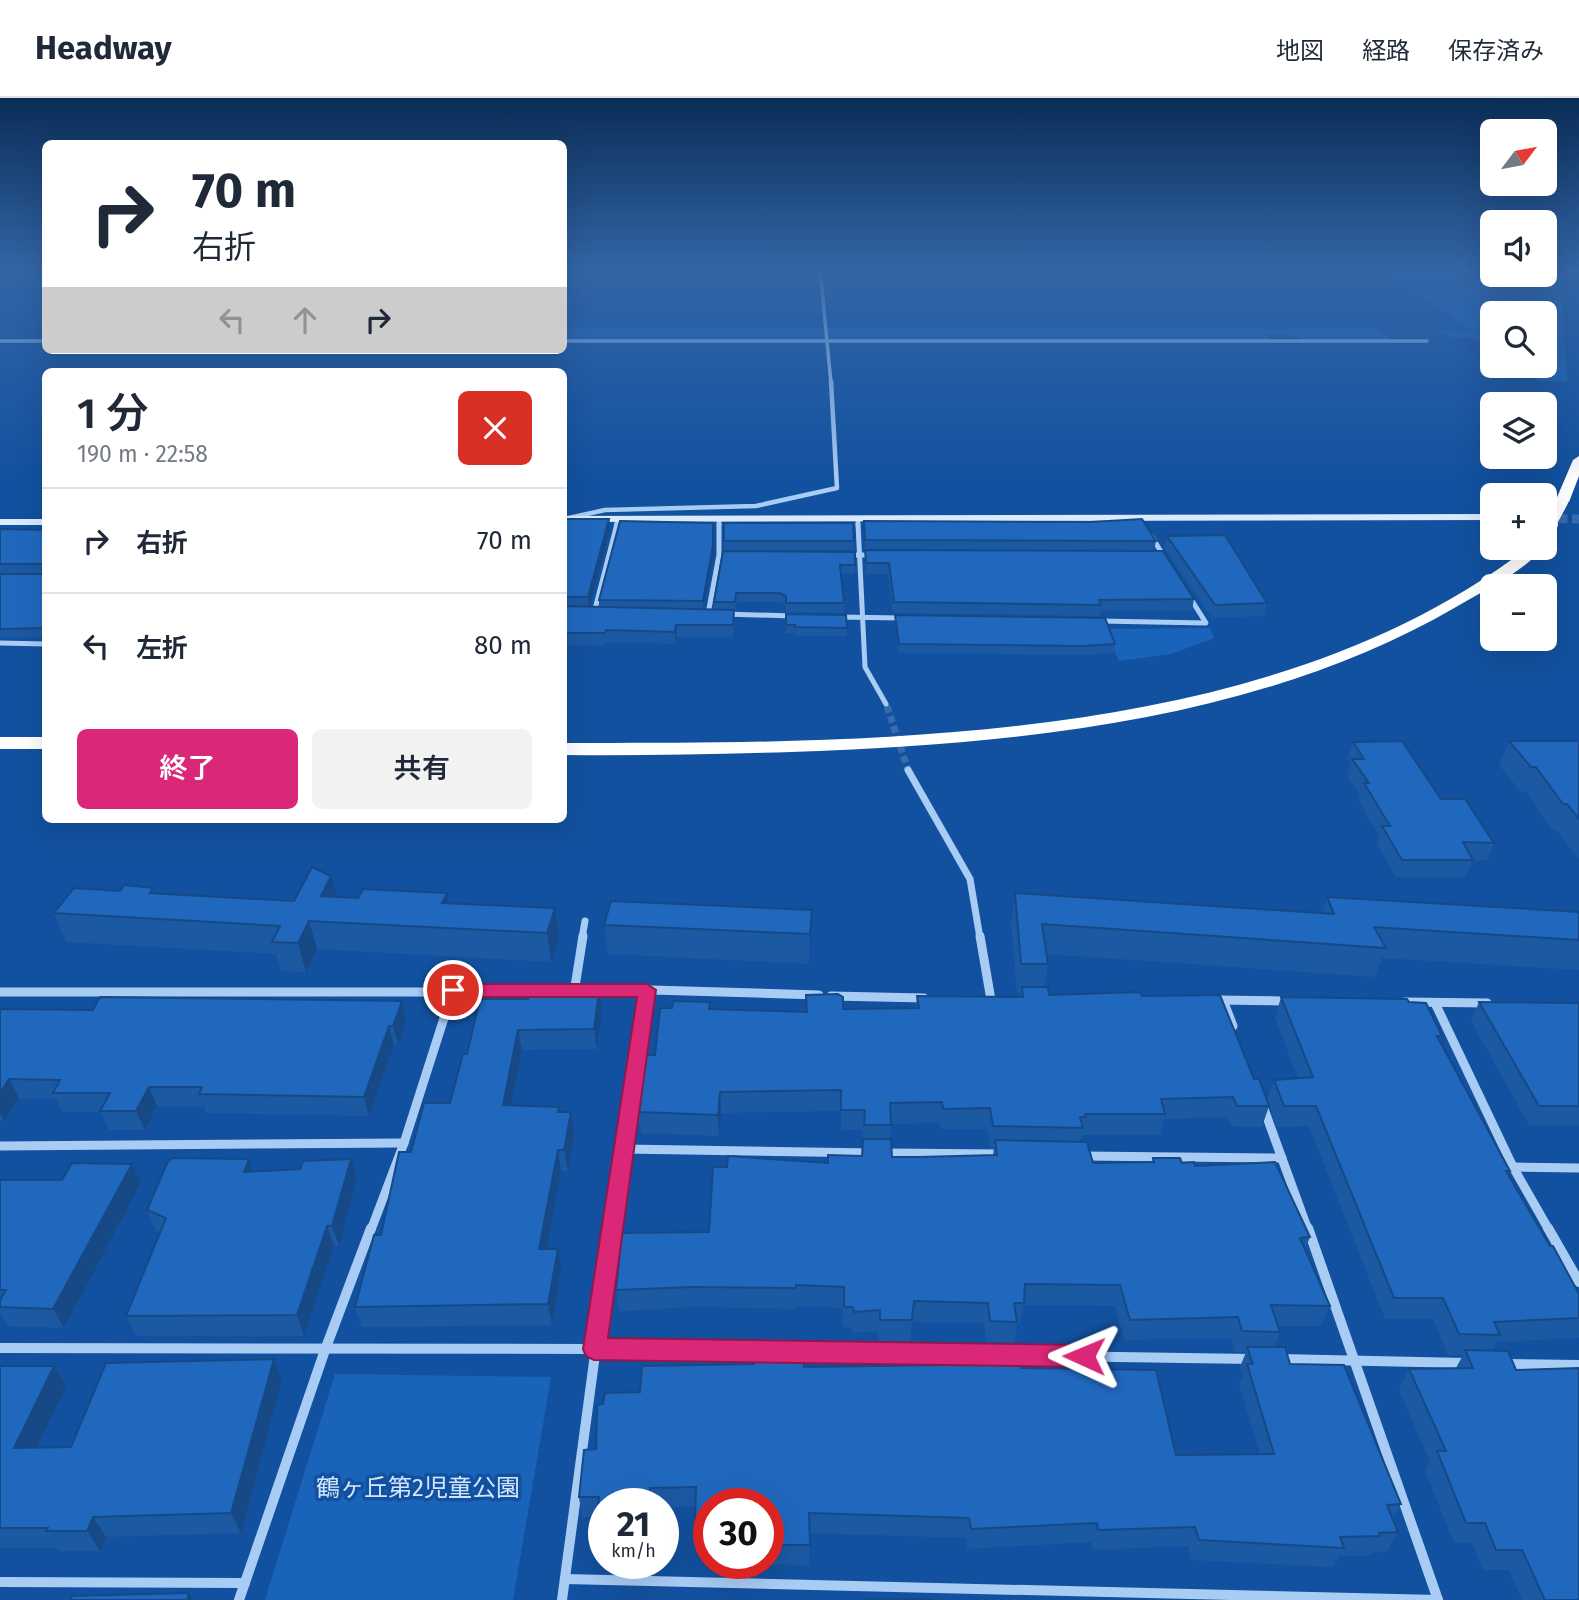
<!DOCTYPE html>
<html lang="ja">
<head>
<meta charset="utf-8">
<style>
	:root { --surface:#fff; --page:#f2f2f3; --text:#1f2937; --muted:#747a83; --line:#e0e1e3; --accent:#db2777 }
	body { margin:0; font-family:"Fira Sans","Noto Sans JP",sans-serif; background:var(--page); color:var(--text); height:100vh; display:flex; flex-direction:column; font-size:26px; white-space:nowrap }
	* { box-sizing:border-box; margin:0 }
	p { font-size:23px; color:var(--muted) }
	.icon { flex:none; width:38px; height:38px; fill:none; stroke:currentColor; stroke-width:2; stroke-linecap:round; stroke-linejoin:round }
	.map { position:relative; flex:1; overflow:hidden }
	.drawer { position:absolute; left:42px; top:270px; width:525px; height:455px; display:flex; flex-direction:column; background:var(--surface); border-radius:10px; box-shadow:0 7px 28px #0002 }
	.drawer>* { flex:none }
	.banner { position:absolute; left:42px; top:42px; width:525px; height:214px; border-radius:10px; box-shadow:0 7px 28px #0002; background:#fff; color:var(--text); overflow:hidden }
	.needle { width:46px; rotate:58deg }
	.buttons { position:absolute; left:1480px; top:21px; display:grid; gap:14px }
	.buttons a { display:grid; place-items:center; width:77px; height:77px; border-radius:10px; background:var(--surface); box-shadow:0 7px 28px #0002; font-size:35px }
	.speed { position:absolute; left:588px; top:1390px; display:flex; gap:14px; font-size:35px; font-weight:700; text-align:center }
	.speed>* { display:grid; place-content:center; width:91px; height:91px; border-radius:50%; background:var(--surface); box-shadow:0 7px 28px #0002; line-height:1 }
	.speed small { font-size:18px; font-weight:400 }
	.speed .limit { border:10px solid #d22; background:#fff; color:#111 }
	.pin { position:absolute; display:grid; place-items:center; width:60px; height:60px; color:#fff; margin:-30px; border:4px solid #fff; border-radius:50%; box-shadow:0 2px 7px #0007 }
	.me { position:absolute; width:77px; margin:-38px; rotate:271deg; stroke-linejoin:round; filter:drop-shadow(0 0 5px #0008) }
	.turn { display:flex; align-items:center; gap:24px; height:147px; padding:0 35px; font-size:32px }
	.turn .icon { width:91px; height:91px; stroke-width:2.5 }
	.turn b { display:block; font-size:49px; line-height:60px }
	.lanes { display:flex; align-items:center; height:66px; padding:0 35px; background:#0003; justify-content:center; gap:35px; direction:ltr }
	.lanes .off { opacity:.35 }
	.round { display:grid; place-items:center; flex:none; width:74px; height:74px; border-radius:10px; background:var(--page) }
	.head { display:flex; align-items:center; justify-content:space-between; height:119px; padding:0 35px }
	h1 { font-size:42px; font-weight:600; line-height:52px }
	.button { display:flex; gap:14px; margin-top:auto; padding:14px 35px }
	.button a { flex:1; height:80px; border-radius:10px; background:var(--accent); color:#fff; font-size:28px; font-weight:600; line-height:80px; text-align:center }
	.button a+a { background:var(--page); color:var(--text) }
	ul { padding:0; list-style:none }
	li { display:flex; align-items:center; gap:21px; height:105px; padding:0 35px; border-top:2px solid var(--line) }
	li div { flex:1 }
	li b { display:block; font-size:26px }
	li em { font-style:normal }
	header { display:flex; align-items:center; gap:42px; box-sizing:border-box; height:98px; padding:0 35px; background:var(--surface); border-bottom:2px solid var(--line) }
	header strong { font-size:33px }
	nav { display:flex; gap:38px; margin-inline-start:auto; font-size:24px }
	.map>svg:first-child { display:block }
	.green { fill:#1964ba }
	.lines { fill:none; stroke-linecap:round; stroke-linejoin:round }
	.street-tunnel-far1 { stroke:#366bad; stroke-width:5; stroke-dasharray:5 2.5; stroke-linecap:butt }
	.street-tunnel { stroke:#366bad; stroke-width:7; stroke-dasharray:7 3.5; stroke-linecap:butt }
	.secondary-tunnel { stroke:#366bad; stroke-width:9; stroke-dasharray:9 4.5; stroke-linecap:butt }
	.street-far5 { stroke:#a9ccf5; stroke-width:3.5 }
	.street-far4 { stroke:#a9ccf5; stroke-width:4.5 }
	.street-far3 { stroke:#a9ccf5; stroke-width:5 }
	.street-far2 { stroke:#a9ccf5; stroke-width:7 }
	.street-far1 { stroke:#a9ccf5; stroke-width:9 }
	.street { stroke:#a9ccf5; stroke-width:10 }
	.secondary { fill:#daeafd; fill-rule:evenodd }
	.highway { fill:#fff; fill-rule:evenodd }
	.highway-bridge-far1 { stroke:#fff; stroke-width:12 }
	.highway-bridge { stroke:#fff; stroke-width:16 }
	.wall { fill:#1c59a3; fill-rule:evenodd }
	.shaded-wall { fill:#164985 }
	.building { fill:#2068be; stroke:#164985; stroke-width:2 }
	.route { fill:#db2777; stroke:#8e194d; stroke-width:2 }
	.labels { text-anchor:middle; dominant-baseline:central; stroke-width:7; stroke-linejoin:round; paint-order:stroke }
	.near-park-label { font-size:24px; fill:#d2e7fe; stroke:#12519f }
</style>
</head>
<body>
<header>
<strong>Headway</strong>
<nav><a>地図</a><a>経路</a><a>保存済み</a></nav>
</header>
<div class="map">
<svg width="1579" height="1502" viewBox="0 0 1579 1502">
	<rect width="100%" height="100%" fill="#12519f"/>
	<g class="green">
		<path d="M1381 171H1450L1561 180 1567 284 1539 283 1519 268H1545V215H1493V248C1476 235 1455 245 1438 233H1472Z"/>
		<polygon points="564,229 1379,231 1390,241 1302,241 1296,238 1267,237 1270,241 564,242"/>
		<polygon points="1210,530 1214,540 1171,556 1119,563 1104,531"/>
		<polygon points="335,1276 551,1279 513,1502 265,1502"/>
	</g>
	<g class="lines">
		<polyline class="street-tunnel-far1" points="886,606 887,609"/>
		<polyline class="street-tunnel" points="887,608 908,672"/>
		<polyline class="secondary-tunnel" points="1545,420 1579,421"/>
		<g class="street-far5">
			<polyline points="820,171 831,285"/>
			<polyline points="0,243 46,243"/>
			<polyline points="564,243 1427,243"/>
		</g>
		<g class="street-far4">
			<polyline points="564,421 605,412 756,408 837,390 831,283"/>
			<polyline points="719,421 719,428"/>
			<polyline points="858,422 858,428"/>
			<polyline points="616,428 618,421"/>
		</g>
		<g class="street-far3">
			<polyline points="858,426 865,569 886,606"/>
			<polyline points="1152,439 1166,462"/>
			<polyline points="846,457 872,457"/>
			<polyline points="594,515 617,426"/>
			<polyline points="708,516 719,457 719,426"/>
			<polyline points="725,516 793,518"/>
			<polyline points="837,519 902,520"/>
			<polyline points="1099,523 1206,525 1189,498"/>
			<polyline points="0,545 46,546"/>
		</g>
		<g class="street-far2">
			<polyline points="908,672 970,781 980,840"/>
			<polyline points="582,840 585,823"/>
		</g>
		<g class="street-far1">
			<polyline points="980,838 991,902"/>
			<polyline points="0,894 553,894"/>
			<polyline points="589,894 652,892 819,897"/>
			<polyline points="574,895 583,838"/>
			<polyline points="831,898 924,900"/>
			<polyline points="1216,902 1288,903"/>
			<polyline points="1223,902 1233,928"/>
			<polyline points="1405,904 1487,905"/>
			<polyline points="1435,905 1513,1069 1549,1132"/>
			<polyline points="1264,1011 1308,1132"/>
			<polyline points="0,1048 404,1045"/>
			<polyline points="624,1051 872,1055"/>
			<polyline points="884,1055 1001,1056"/>
			<polyline points="1083,1058 1282,1060"/>
			<polyline points="1513,1069 1579,1070"/>
			<polyline points="371,1132 404,1045 453,892"/>
			<polyline points="612,1132 647,892"/>
		</g>
		<g class="street">
			<polyline points="1308,1130 1438,1502"/>
			<polyline points="1548,1130 1579,1184"/>
			<polyline points="0,1250 594,1251 1253,1261"/>
			<polyline points="1279,1261 1466,1265"/>
			<polyline points="1506,1266 1579,1267"/>
			<polyline points="565,1481 1438,1502"/>
			<polyline points="0,1484 245,1485"/>
			<polyline points="239,1502 325,1252 371,1130"/>
			<polyline points="562,1502 612,1130"/>
		</g>
		<g class="secondary">
			<polygon points="1493,416 1493,422 564,424 564,418"/>
			<rect x="0" y="421" width="46" height="6"/>
		</g>
		<g class="highway">
			<polygon points="1568,171 1579,171 1579,175 1569,173"/>
			<polygon points="1579,358 1579,378 1569,404 1557,407 1555,404 1573,362"/>
			<path d="M1527 450H1543C1522 475 1484 492 1456 509 1258 624 1015 646 791 654 715 656 639 658 564 657V645C873 645 1271 648 1527 450Z"/>
			<rect x="0" y="639" width="46" height="12"/>
		</g>
		<polyline class="highway-bridge-far1" points="1549,428 1562,404"/>
		<polyline class="highway-bridge" points="1545,436 1550,426"/>
	</g>
	<g class="wall">
		<polygon points="564,421 609,421 610,432 589,509 599,509 599,502 714,457 704,511 714,511 714,504 723,453 855,467 855,476 841,476 844,505 844,515 786,514 786,507 780,504 736,504 735,513 734,513 733,539 677,539 676,546 607,544 606,547 564,547"/>
		<polygon points="864,423 1156,443 1154,453 1194,501 1192,513 1100,513 1099,518 893,515 888,476 866,476"/>
		<polygon points="0,431 46,432 46,539 0,540 0,476 43,476 44,475 0,475"/>
		<polygon points="1167,438 1267,505 1264,518 1212,520 1164,450"/>
		<rect x="724" y="443" width="130" height="9"/>
		<polygon points="786,516 847,530 847,538 795,538 795,535 786,535"/>
		<polygon points="895,517 1115,546 1114,555 1082,557 899,555 895,526"/>
		<polygon points="1509,643 1579,643 1579,761 1556,732 1552,732 1526,694 1521,694 1499,667"/>
		<polygon points="1353,644 1441,701 1494,745 1487,762 1473,762 1466,779 1396,779 1377,746 1379,738 1358,702 1360,696 1347,678 1351,665 1348,660"/>
		<polygon points="331,778 337,799 358,800 447,795 449,805 555,810 559,839 551,864 317,851 306,874 281,873 276,856 66,844 54,815 120,793 153,790 155,795 294,803"/>
		<path d="M1015 795 1322 815 1327 799 1579 814V872L1382 860 1375 879 1046 856 1048 866 1044 889 1049 897 1142 898 1254 981 1269 1008 1262 1029 1231 1028 1227 1019 1164 1021 1160 1037H1082L1080 1043 1093 1065 1152 1064 1153 1060 1182 1065 1195 1068 1310 1139 1305 1152 1330 1208 1321 1228H1278L1280 1234 1274 1249 1290 1266 1401 1406 1393 1421 1398 1434 1387 1454 1371 1455 1369 1458H1339L1333 1469 1191 1462 1188 1448 1093 1452 1091 1444 967 1451 966 1440 809 1435V1467L753 1466V1465H768V1405H709V1446L697 1445 695 1425 696 1409H663V1405H604V1440H601L597 1419H582L579 1399 596 1351 603 1306 640 1294 804 1269 1021 1270 1176 1357 1260 1356 1239 1287 1243 1278 1240 1269 1246 1254H1235L1231 1240 1124 1242 1115 1208 1024 1207 1020 1226H1017L1014 1244H986L984 1225 912 1224 910 1243H879L878 1233 853 1235 852 1229H843V1210L796 1208V1211L694 1209 619 1213 616 1192 709 1134 828 1065 862 1058 863 1032H841V1013L721 1015 719 1038 641 1035 640 1025H635L633 1004 655 957 710 912 806 914V897L843 911 916 910 917 898 1020 899 1021 895H1017L1011 824ZM940 1025 941 1031H987L990 1049H994L993 1058 918 1059H892L890 1041 891 1026Z"/>
		<polygon points="812,812 811,841 809,866 608,856 604,827"/>
		<polygon points="599,893 602,914 597,951 522,952 511,1008 560,1014 571,1014 574,1034 568,1073 561,1073 547,1151 561,1172 552,1227 362,1229 355,1209 411,1054 450,1005 467,956 528,901"/>
		<polygon points="1281,899 1409,904 1442,938 1440,943 1510,1073 1508,1077 1579,1196 1579,1240 1497,1244 1492,1253 1579,1502 1522,1502 1509,1472 1483,1472 1472,1445 1454,1445 1425,1373 1430,1364 1399,1292 1409,1271 1456,1270 1463,1257 1448,1257 1433,1221 1385,1221 1309,1028 1277,1029 1267,1002 1274,982 1298,980 1275,920"/>
		<polygon points="1479,904 1579,905 1579,1028 1529,1027 1471,923"/>
		<polygon points="0,911 406,922 398,947 394,947 369,1018 206,1015 204,1009 157,1008 145,1032 109,1032 101,1014 62,1014 56,1001 19,1000 4,1023 0,1023"/>
		<polygon points="249,1061 253,1073 357,1081 339,1148 334,1148 304,1238 136,1238 126,1218 160,1134 156,1132 147,1112"/>
		<polygon points="132,1066 141,1085 64,1230 8,1228 0,1215 0,1082 62,1082"/>
		<polygon points="0,1268 54,1268 66,1289 37,1350 71,1349 282,1282 241,1435 106,1439 100,1453 60,1453 57,1450 0,1450"/>
	</g>
	<g class="shaded-wall">
		<polygon points="609,421 610,432 589,511 588,499"/>
		<polygon points="713,425 714,457 703,513 703,503"/>
		<polygon points="676,527 677,539 676,546 675,534"/>
		<polygon points="331,778 339,806 321,798"/>
		<polygon points="447,795 452,823 442,805"/>
		<polygon points="555,810 559,839 551,864 547,835"/>
		<polygon points="812,812 811,841 809,866 810,836"/>
		<polygon points="309,823 317,851 306,874 298,845"/>
		<polygon points="599,893 602,914 597,951 594,931"/>
		<polygon points="402,903 406,922 398,947 393,928"/>
		<polygon points="389,928 394,947 369,1018 364,999"/>
		<polygon points="518,932 522,952 507,1028 503,1007"/>
		<polygon points="9,981 19,1000 4,1023 0,1015 0,995"/>
		<polygon points="149,989 157,1008 145,1032 136,1013"/>
		<polygon points="720,994 721,1015 719,1038 718,1017"/>
		<polygon points="571,1014 574,1034 568,1073 564,1052"/>
		<polygon points="558,1052 561,1073 543,1172 539,1151"/>
		<polygon points="249,1061 256,1081 244,1074"/>
		<polygon points="351,1061 357,1081 339,1148 332,1128"/>
		<polygon points="132,1066 141,1085 64,1230 53,1211"/>
		<polygon points="327,1128 334,1148 304,1238 297,1217"/>
		<polygon points="558,1151 561,1172 552,1227 548,1206"/>
		<polygon points="274,1261 282,1282 241,1435 231,1415"/>
		<polygon points="54,1268 66,1289 27,1370 14,1350"/>
		<polygon points="650,1390 652,1405 649,1405"/>
		<polygon points="93,1419 106,1439 100,1453 87,1433"/>
		<polygon points="189,1495 193,1502 187,1502"/>
	</g>
	<g class="building">
		<polygon points="564,421 609,421 588,499 564,499"/>
		<polygon points="1142,421 1156,443 865,442 864,423 1091,424"/>
		<polygon points="620,423 713,425 713,448 703,503 599,502"/>
		<polygon points="724,425 853,425 854,443 724,443"/>
		<polygon points="0,431 46,432 46,469 43,466 0,466"/>
		<polygon points="1225,437 1267,505 1215,507 1167,438"/>
		<polygon points="865,452 1163,453 1194,501 1099,502 1101,507 894,504 889,465 866,465"/>
		<polygon points="723,453 855,454 855,467 840,467 844,505 786,505 786,498 780,495 736,495 735,504 714,504"/>
		<polygon points="46,474 46,530 0,531 0,476 43,476"/>
		<polygon points="564,508 734,512 733,527 676,527 675,534 606,532 605,535 564,535"/>
		<polygon points="786,516 846,517 847,530 795,529 795,527 786,527"/>
		<polygon points="895,517 1105,520 1115,546 1083,548 899,546"/>
		<polygon points="1402,643 1441,701 1465,701 1494,745 1463,744 1473,762 1402,762 1382,728 1390,728 1364,685 1369,685 1352,661 1364,661 1353,644"/>
		<polygon points="1509,643 1579,643 1579,721 1567,706 1563,706 1536,669 1531,669"/>
		<polygon points="312,769 331,778 321,798 358,800 363,791 447,795 442,805 555,810 547,835 309,823 298,845 272,844 280,828 54,815 74,790 120,793 124,787 153,790 150,795 294,803"/>
		<polygon points="1015,795 1334,816 1327,799 1579,814 1579,842 1374,829 1386,850 1042,826 1048,866 1021,866"/>
		<polygon points="611,803 812,812 810,836 604,827"/>
		<polygon points="1022,889 1048,889 1049,897 1140,894 1142,898 1220,897 1254,981 1259,981 1269,1008 1237,1008 1233,999 1161,1001 1165,1016 1085,1016 1086,1019 1080,1019 1083,1030 993,1028 990,1010 943,1011 942,1004 890,1005 891,1027 864,1027 865,1012 841,1012 841,992 720,994 718,1017 639,1014 641,1004 633,1004 640,957 655,957 660,910 672,910 673,903 710,904 709,911 807,914 806,897 838,896 843,899 843,911 919,910 917,898 1023,899"/>
		<polygon points="599,893 594,931 518,932 503,1007 559,1009 558,1014 571,1014 564,1052 558,1052 539,1151 558,1151 548,1206 355,1209 374,1137 381,1137 399,1054 411,1054 424,1005 450,1005 463,956 467,956 480,901 528,901 529,894"/>
		<polygon points="100,899 402,903 393,928 389,928 364,999 199,996 202,989 149,989 136,1013 100,1013 110,995 53,995 60,982 9,981 0,995 0,911 93,912"/>
		<polygon points="1281,899 1407,901 1409,904 1426,905 1442,938 1437,938 1510,1073 1506,1073 1550,1148 1553,1148 1579,1196 1579,1220 1494,1224 1500,1237 1459,1236 1443,1200 1394,1200 1316,1008 1284,1008 1274,982 1313,979"/>
		<polygon points="1479,904 1579,905 1579,1008 1539,1008"/>
		<polygon points="863,1041 891,1041 892,1059 918,1059 997,1057 995,1042 1087,1044 1093,1065 1154,1064 1153,1060 1180,1060 1182,1065 1194,1064 1195,1068 1275,1064 1310,1139 1300,1140 1330,1208 1271,1207 1280,1234 1242,1233 1238,1219 1130,1222 1120,1187 1025,1186 1024,1205 1014,1205 1017,1224 990,1223 988,1205 914,1203 912,1222 880,1222 880,1212 854,1214 853,1209 844,1209 844,1189 796,1187 796,1190 693,1189 616,1192 622,1135 709,1134 713,1069 727,1069 728,1058 828,1065 828,1057 862,1058"/>
		<polygon points="172,1060 249,1061 244,1074 300,1071 303,1063 351,1061 332,1128 327,1128 297,1217 126,1218 166,1120 147,1112 167,1065"/>
		<polygon points="72,1065 132,1066 53,1211 0,1209 0,1202 6,1192 0,1192 0,1082 62,1082"/>
		<polygon points="1247,1249 1285,1249 1290,1266 1344,1267 1401,1406 1387,1407 1398,1434 1379,1435 1380,1438 1340,1439 1344,1450 1199,1442 1195,1429 1098,1432 1097,1425 971,1431 969,1420 809,1415 810,1447 768,1447 768,1405 709,1405 709,1426 695,1425 696,1389 650,1390 649,1405 604,1405 604,1420 597,1420 599,1399 579,1399 584,1352 596,1351 597,1307 603,1306 605,1295 640,1294 642,1268 754,1266 754,1262 803,1261 804,1269 1020,1266 1021,1270 1156,1272 1176,1357 1274,1356 1247,1266 1253,1266"/>
		<polygon points="1465,1252 1508,1253 1516,1272 1579,1270 1579,1502 1545,1502 1522,1452 1496,1452 1485,1425 1466,1425 1437,1353 1446,1353 1409,1271 1473,1270"/>
		<polygon points="274,1261 231,1415 93,1419 87,1433 46,1433 48,1430 0,1430 0,1268 54,1268 14,1350 71,1349 106,1265"/>
		<polygon points="189,1495 187,1502 71,1502 72,1498"/>
		<polygon points="931,1501 931,1502 864,1502"/>
	</g>
	<linearGradient id="sky" x2="0" y2="1"><stop stop-color="#0a2d57"/><stop offset="0.45" stop-color="#3365a6"/><stop offset="1" stop-color="#3365a6" stop-opacity="0"/></linearGradient>
	<rect width="1579" height="382" fill="url(#sky)"/>
	<polygon class="route" points="453,886 647,886 656,892 608,1240 1084,1247 1093,1250 1096,1258 1093,1266 1084,1269 594,1262 586,1258 583,1251 637,899 453,899 444,892"/>
	<g class="labels">
		<g class="near-park-label">
			<text x="418" y="1390">鶴ヶ丘第2児童公園</text>
		</g>
	</g>
</svg>
<div class="buttons">
<a><svg class="needle" viewBox="-14 -14 28 28"><path d="M0-13l5 13h-10z" fill="#e53935"/><path d="M0 13l5-13h-10z" fill="#747a83"/></svg></a>
<a><svg class="icon" aria-label="sound" viewBox="0 0 24 24"><path d="M4 9h4l5-4v14l-5-4H4zM17 9q2 3 0 6"/></svg></a>
<a><svg class="icon" aria-label="search" viewBox="0 0 24 24"><circle cx="10" cy="10" r="6"/><path d="M15 15l6 6"/></svg></a>
<a><svg class="icon" aria-label="layers" viewBox="0 0 24 24"><path d="M12 4l9 5-9 5-9-5zM3 14l9 5 9-5"/></svg></a>
<a>+</a>
<a>−</a>
</div>
<div class="speed"><div>21<small>km/h</small></div><div class="limit">30</div></div>
<div class="pin" style="left:453px;top:892px;background:#d93025"><svg class="icon" aria-label="arrive" viewBox="0 0 24 24"><path d="M6 21V4h12l-3 4 3 4H6"/></svg></div>
<svg class="me" style="left:1084px;top:1258px" viewBox="-20 -20 40 40"><path d="M0-17L14 15 0 8-14 15z" fill="#db2777" stroke="#fff" stroke-width="4"/></svg>
<div class="banner">
<div class="turn"><svg class="icon" aria-label="right" viewBox="0 0 24 24"><path d="M7 20v-9h11M14 6l5 5-5 5"/></svg><div><b>70 m</b>右折</div></div>
<div class="lanes"><svg class="icon off" aria-label="left" viewBox="0 0 24 24"><path d="M17 20v-9H6M10 6l-5 5 5 5"/></svg><svg class="icon off" aria-label="ahead" viewBox="0 0 24 24"><path d="M12 20V5M6 11l6-6 6 6"/></svg><svg class="icon" aria-label="right" viewBox="0 0 24 24"><path d="M7 20v-9h11M14 6l5 5-5 5"/></svg></div>
</div>
<section class="drawer">
<div class="head"><div><h1>1 分</h1><p>190 m · 22:58</p></div><a class="round" style="background:#d93025;color:#fff"><svg class="icon" aria-label="close" viewBox="0 0 24 24"><path d="M6 6l12 12M18 6L6 18"/></svg></a></div>
<ul>
<li><svg class="icon" aria-label="right" viewBox="0 0 24 24"><path d="M7 20v-9h11M14 6l5 5-5 5"/></svg><div><b>右折</b></div><em>70 m</em></li>
<li><svg class="icon" aria-label="left" viewBox="0 0 24 24"><path d="M17 20v-9H6M10 6l-5 5 5 5"/></svg><div><b>左折</b></div><em>80 m</em></li>
</ul>
<div class="button"><a>終了</a><a>共有</a></div>
</section>
</div>
</body>
</html>
